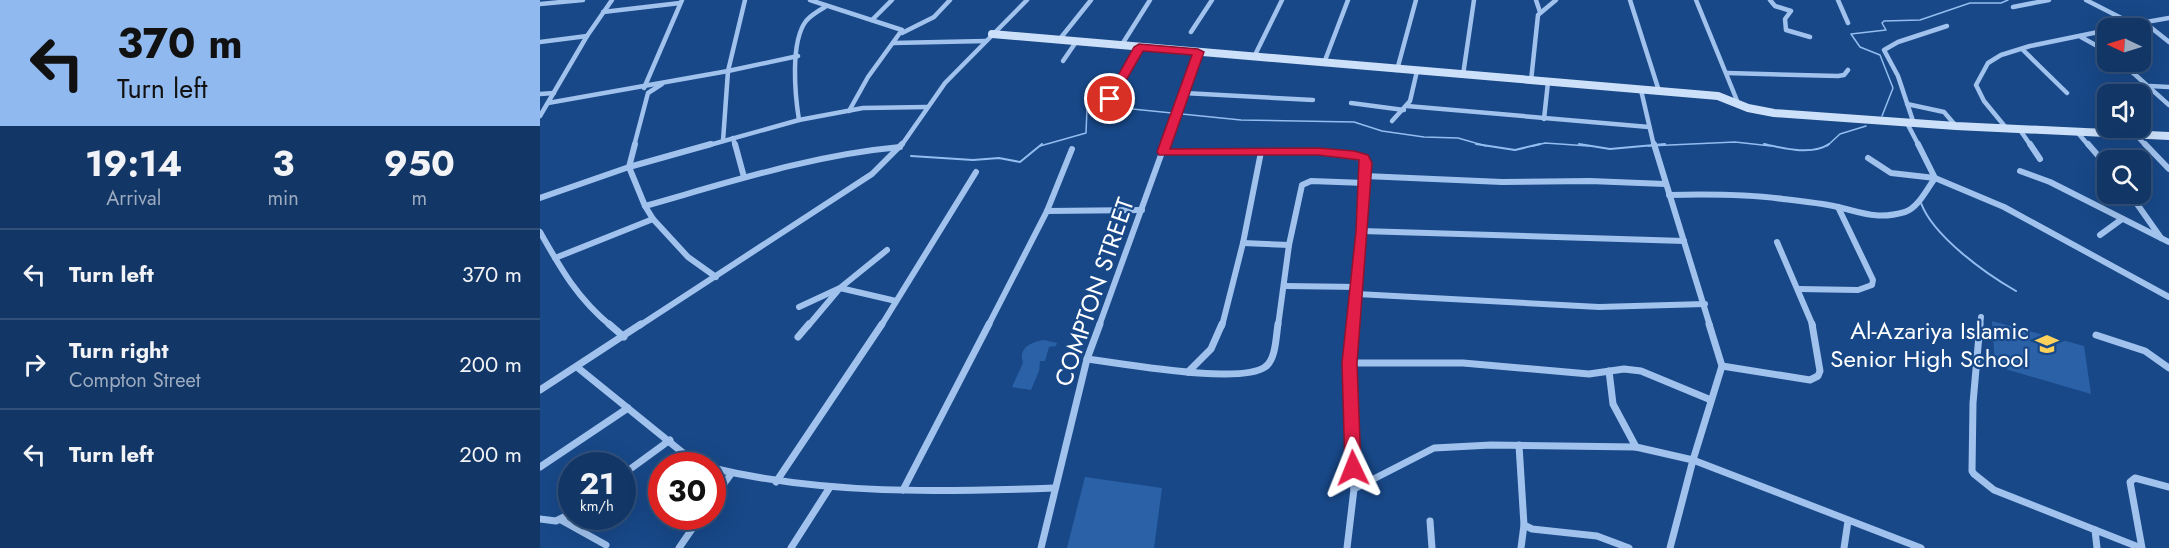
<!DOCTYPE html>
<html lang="en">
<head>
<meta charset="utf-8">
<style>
	:root { --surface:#123666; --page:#1f416f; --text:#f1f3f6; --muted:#9cabbf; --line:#31507a }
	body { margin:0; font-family:Jost,sans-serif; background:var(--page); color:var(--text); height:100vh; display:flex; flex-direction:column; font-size:22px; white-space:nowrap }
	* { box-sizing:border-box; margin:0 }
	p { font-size:20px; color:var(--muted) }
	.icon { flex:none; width:33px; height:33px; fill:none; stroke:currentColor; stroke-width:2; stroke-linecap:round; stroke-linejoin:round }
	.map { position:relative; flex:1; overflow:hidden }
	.panel { display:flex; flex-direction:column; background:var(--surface); width:540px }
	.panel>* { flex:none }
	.hud { background:#90b9f0; color:#111; overflow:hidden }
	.needle { width:39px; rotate:274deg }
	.tools { position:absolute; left:1557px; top:18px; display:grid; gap:12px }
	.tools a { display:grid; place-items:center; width:54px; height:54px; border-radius:12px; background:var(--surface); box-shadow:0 6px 24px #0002,0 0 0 2px var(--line); font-size:30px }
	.speed { position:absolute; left:18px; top:452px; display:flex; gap:12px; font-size:30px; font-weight:700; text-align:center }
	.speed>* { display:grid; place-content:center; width:78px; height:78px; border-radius:50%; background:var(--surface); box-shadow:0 6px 24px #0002,0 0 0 2px var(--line); line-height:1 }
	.speed small { font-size:15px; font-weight:400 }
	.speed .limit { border:9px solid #d22; background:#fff; color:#111 }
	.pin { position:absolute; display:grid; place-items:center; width:51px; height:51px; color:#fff; margin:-26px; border:3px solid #fff; border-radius:50%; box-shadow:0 2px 6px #0007 }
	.me { position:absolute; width:66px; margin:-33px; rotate:358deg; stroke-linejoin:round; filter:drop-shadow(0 0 4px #0008) }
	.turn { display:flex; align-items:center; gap:21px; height:126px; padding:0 18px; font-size:27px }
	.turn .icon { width:78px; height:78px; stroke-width:2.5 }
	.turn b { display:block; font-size:42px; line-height:51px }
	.eta { display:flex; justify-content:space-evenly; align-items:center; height:102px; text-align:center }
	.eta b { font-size:36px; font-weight:700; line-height:42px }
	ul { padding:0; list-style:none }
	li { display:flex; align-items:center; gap:18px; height:90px; padding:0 18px; border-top:2px solid var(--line) }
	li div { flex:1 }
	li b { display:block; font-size:22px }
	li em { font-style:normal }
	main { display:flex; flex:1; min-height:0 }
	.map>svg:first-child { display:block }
	.green { fill:#2b61a6 }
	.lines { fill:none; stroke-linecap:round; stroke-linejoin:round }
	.stream-far1 { stroke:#93bdf0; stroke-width:1.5 }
	.stream { stroke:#93bdf0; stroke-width:2 }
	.street-far2 { stroke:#a0c2ed; stroke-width:4.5 }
	.street-far1 { stroke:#a0c2ed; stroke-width:6 }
	.street { stroke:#a0c2ed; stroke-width:7 }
	.secondary { stroke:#cde0f9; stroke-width:8 }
	.route { fill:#e11d48; stroke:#92132f; stroke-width:1.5 }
	.labels { text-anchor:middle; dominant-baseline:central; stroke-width:4.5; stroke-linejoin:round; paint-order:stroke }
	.street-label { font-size:24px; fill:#fff; stroke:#184888 }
	.poi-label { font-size:24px; fill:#fff; stroke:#184888; text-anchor:end }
</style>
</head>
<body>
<main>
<section class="panel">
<div class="hud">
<div class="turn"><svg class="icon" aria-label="left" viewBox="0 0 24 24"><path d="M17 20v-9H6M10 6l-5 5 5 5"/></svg><div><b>370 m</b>Turn left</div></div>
</div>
<div class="eta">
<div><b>19:14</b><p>Arrival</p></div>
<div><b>3</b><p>min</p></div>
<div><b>950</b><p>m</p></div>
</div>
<ul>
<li><svg class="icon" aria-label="left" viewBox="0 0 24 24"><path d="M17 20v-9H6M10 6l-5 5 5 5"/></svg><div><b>Turn left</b></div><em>370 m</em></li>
<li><svg class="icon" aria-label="right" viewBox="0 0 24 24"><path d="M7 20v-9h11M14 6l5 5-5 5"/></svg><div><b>Turn right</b><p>Compton Street</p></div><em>200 m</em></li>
<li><svg class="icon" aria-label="left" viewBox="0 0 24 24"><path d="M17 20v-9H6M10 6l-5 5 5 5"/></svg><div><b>Turn left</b></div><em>200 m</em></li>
</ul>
</section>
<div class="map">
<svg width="1629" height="548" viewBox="0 0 1629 548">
	<rect width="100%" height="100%" fill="#184888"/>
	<g class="green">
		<polygon points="1452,321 1544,346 1551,394 1455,366"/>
		<path d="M504 340 517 343 516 346 509 347 505 361H500L499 371 491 390 472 387 483 363C478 348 491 342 504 340Z"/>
		<polygon points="545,477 622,488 614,548 527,548"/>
	</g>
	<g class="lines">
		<g class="stream-far1">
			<polyline points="1342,116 1353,88 1340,55 1320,47 1311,34 1346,30 1342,23 1344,21 1380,20 1430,3 1461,3 1468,0"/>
			<polyline points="500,146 546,133 547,109 553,105 701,120 814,122 842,131 884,137 918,138 946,146"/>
			<polyline points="993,146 1005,143 1049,146"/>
			<polyline points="1108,146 1195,142 1231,146"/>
			<polyline points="1287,146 1300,134 1326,126"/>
		</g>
		<g class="stream">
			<polyline points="936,144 975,150 1000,144"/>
			<polyline points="1039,144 1070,149 1125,144"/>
			<path d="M1224 144C1242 148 1272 156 1289 144"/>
			<polyline points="371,156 433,160 459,158 480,162 502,144"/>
			<path d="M1381 203C1393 236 1446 274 1476 291"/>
		</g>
		<g class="street-far2">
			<polyline points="270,0 362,30 328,77 309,111"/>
			<polyline points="996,0 1000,12"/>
			<polyline points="1090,0 1119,91"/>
			<polyline points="1156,0 1198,103"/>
			<polyline points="1230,0 1235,6 1251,11 1245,19 1246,30 1270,37"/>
			<polyline points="1298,0 1308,23"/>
			<polyline points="1546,0 1591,23"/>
			<polyline points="0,4 43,0"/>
			<polyline points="1473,7 1509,0"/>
			<polyline points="63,12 140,3"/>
			<polyline points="332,20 352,0"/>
			<polyline points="1604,22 1629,42"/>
			<polyline points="1572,28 1629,18"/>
			<polyline points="651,32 672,0"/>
			<polyline points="362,33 394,17 410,0"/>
			<polyline points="1541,37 1568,52"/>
			<polyline points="519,40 551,0"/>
			<polyline points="0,42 47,36"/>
			<polyline points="353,43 446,41"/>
			<polyline points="581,46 610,0"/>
			<polyline points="1482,49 1527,93"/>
			<polyline points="714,57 742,0"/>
			<polyline points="523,61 536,42"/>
			<polyline points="1581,62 1629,105"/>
			<polyline points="784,63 808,0"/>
			<polyline points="857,70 876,0"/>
			<polyline points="1187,73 1298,76 1304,75 1308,70"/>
			<polyline points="923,75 934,0"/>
			<polyline points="991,81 998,15 1016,0"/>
			<polyline points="1610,86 1629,87"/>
			<polyline points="104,88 142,0"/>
			<polyline points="1101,90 1114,146"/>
			<polyline points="644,93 773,100"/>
			<polyline points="0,94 14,93"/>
			<polyline points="570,99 599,47"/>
			<polyline points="8,103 188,71 258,56"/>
			<polyline points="811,103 864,110"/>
			<polyline points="1367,104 1404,112 1416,126"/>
			<polyline points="867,106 1109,127"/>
			<polyline points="0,116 47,36 72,0"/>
			<polyline points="1004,119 1008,82"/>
			<path d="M259 120C255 95 250 42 266 21 271 15 278 11 285 7"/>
			<polyline points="852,121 870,101 877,71"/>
			<polyline points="1367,123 1379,146"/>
			<polyline points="1374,124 1358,76 1344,50 1358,42 1407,26"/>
			<polyline points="1467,129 1444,101 1436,85 1448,63 1461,55 1490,46 1568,30"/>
			<polyline points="1480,130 1491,146"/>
			<polyline points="1538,133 1549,146"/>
			<polyline points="1596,135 1606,146"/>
			<polyline points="193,138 195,146"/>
			<polyline points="183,141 188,71 205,0"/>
			<polyline points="94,146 108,93 122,84"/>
			<polyline points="166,146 259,120 323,108 387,107"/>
			<polyline points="361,146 405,83 487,0"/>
			<polyline points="624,146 658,52"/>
		</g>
		<g class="street-far1">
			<polyline points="95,144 89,167 105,206 113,219 148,257 176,277"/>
			<polyline points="195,144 204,177"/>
			<polyline points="1114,144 1170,326"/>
			<polyline points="1490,144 1500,159"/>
			<polyline points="1548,144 1568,167"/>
			<polyline points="1605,144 1629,169"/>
			<polyline points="623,152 778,152 824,158 826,163 813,326"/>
			<polyline points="1328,158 1351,173 1395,178 1464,207 1629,297"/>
			<polyline points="1480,171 1510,182 1629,242"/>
			<polyline points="825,176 962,182 1050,181 1125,184"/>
			<polyline points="1590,194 1621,238"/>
			<path d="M1129 195C1168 194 1205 194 1243 199 1261 201 1280 203 1298 207 1323 213 1338 220 1365 212 1378 208 1387 189 1395 178L1378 144"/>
			<polyline points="0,198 89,167 171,144"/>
			<path d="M105 206C190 182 272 155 360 147"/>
			<polyline points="507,211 602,210"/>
			<polyline points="822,231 1144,241"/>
			<path d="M0 232C21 269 37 298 71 326"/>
			<polyline points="1560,235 1582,219"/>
			<polyline points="1237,242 1273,326"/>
			<polyline points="703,243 749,245"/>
			<polyline points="15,258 113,219"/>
			<polyline points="745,286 818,287"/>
			<polyline points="1259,289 1318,290 1332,285 1333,280 1298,207"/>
			<polyline points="817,294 1059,307 1165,304"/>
			<polyline points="259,307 300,288 356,301"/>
			<polyline points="99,326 332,174 362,144"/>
			<polyline points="268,326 300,288 347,250"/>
			<polyline points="341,326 436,172"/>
			<polyline points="448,326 507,211 532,149"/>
			<polyline points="559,326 625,144"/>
			<polyline points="682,326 703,243 721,152"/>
			<polyline points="738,326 749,245 762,185 771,181 825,183"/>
			<polyline points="1440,326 1441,317"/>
		</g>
		<g class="street">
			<polyline points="69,324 84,337"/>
			<polyline points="1440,324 1433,403 1432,471 1434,474 1454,490 1601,548"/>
			<polyline points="1556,335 1605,351 1629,368"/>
			<polyline points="258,337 269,324"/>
			<path d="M547 359C581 363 700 385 725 367 736 360 736 336 738 324"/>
			<polyline points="809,363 923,363 1049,374 1084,369 1101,371 1171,400"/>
			<polyline points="1182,366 1270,380 1278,376 1280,371 1272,324"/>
			<polyline points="37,367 153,461 164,465"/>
			<polyline points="1069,371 1073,404 1096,447"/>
			<polyline points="648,372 671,349 682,324"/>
			<polyline points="0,390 101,324"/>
			<polyline points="979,445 984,525 992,529 1057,536 1089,548"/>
			<polyline points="0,467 88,408"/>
			<path d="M172 468C285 495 399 492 515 488"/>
			<polyline points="82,475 130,440"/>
			<polyline points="236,482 342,324"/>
			<polyline points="814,489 894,448 951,445 1096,447 1153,460 1381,548"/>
			<polyline points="363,490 449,324"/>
			<polyline points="172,500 191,474"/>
			<polyline points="0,519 16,521 32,513"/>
			<polyline points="21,520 66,545"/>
			<polyline points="890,521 892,548"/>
			<polyline points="1555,530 1557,548"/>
			<polyline points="139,548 161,516"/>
			<polyline points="251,548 290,487"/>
			<polyline points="501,548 547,359 560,324"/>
			<polyline points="807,548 814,489 809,363 814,324"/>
			<polyline points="981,548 984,525"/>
			<polyline points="1130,548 1153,460 1182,366 1169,324"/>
			<polyline points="1304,548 1308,521"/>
			<polyline points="1602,548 1590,482 1595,478 1629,487"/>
		</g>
		<polyline class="secondary" points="452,34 1178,96 1208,108 1234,113 1416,126 1629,136"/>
	</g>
	<polygon class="route" points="599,44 658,49 664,52 630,149 778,148 814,151 828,155 832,163 817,363 821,468 819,473 813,475 807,473 805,468 802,363 816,231 819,160 778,155 619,155 617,152 652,55 603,51 574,101 566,101 565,99 594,47"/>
	<defs>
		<g id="school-bare" transform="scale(1.8)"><path d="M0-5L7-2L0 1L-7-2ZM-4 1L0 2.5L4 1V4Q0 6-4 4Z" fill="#ffd25c" stroke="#184888" stroke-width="2.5" paint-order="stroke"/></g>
	</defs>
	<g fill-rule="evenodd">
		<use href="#school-bare" x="1507" y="344"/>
	</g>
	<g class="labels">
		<g class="street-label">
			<text transform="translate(554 292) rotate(-71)">COMPTON STREET</text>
		</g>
		<g class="poi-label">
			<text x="1489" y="330">Al-Azariya Islamic<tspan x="1489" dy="28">Senior High School</tspan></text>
		</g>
	</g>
</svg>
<div class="tools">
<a><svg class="needle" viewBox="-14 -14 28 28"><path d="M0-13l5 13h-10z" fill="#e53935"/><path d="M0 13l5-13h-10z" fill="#9cabbf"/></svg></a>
<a><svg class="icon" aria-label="sound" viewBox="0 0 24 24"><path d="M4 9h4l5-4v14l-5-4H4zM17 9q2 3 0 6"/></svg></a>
<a><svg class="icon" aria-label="search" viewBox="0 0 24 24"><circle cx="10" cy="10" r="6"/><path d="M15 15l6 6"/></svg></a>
</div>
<div class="speed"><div>21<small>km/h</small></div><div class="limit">30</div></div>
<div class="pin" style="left:570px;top:99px;background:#d93025"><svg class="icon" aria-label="arrive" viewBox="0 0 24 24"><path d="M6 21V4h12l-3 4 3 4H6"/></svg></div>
<svg class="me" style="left:813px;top:468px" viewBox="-20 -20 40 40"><path d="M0-17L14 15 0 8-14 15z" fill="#e11d48" stroke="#fff" stroke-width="4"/></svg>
</div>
</main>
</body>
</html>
